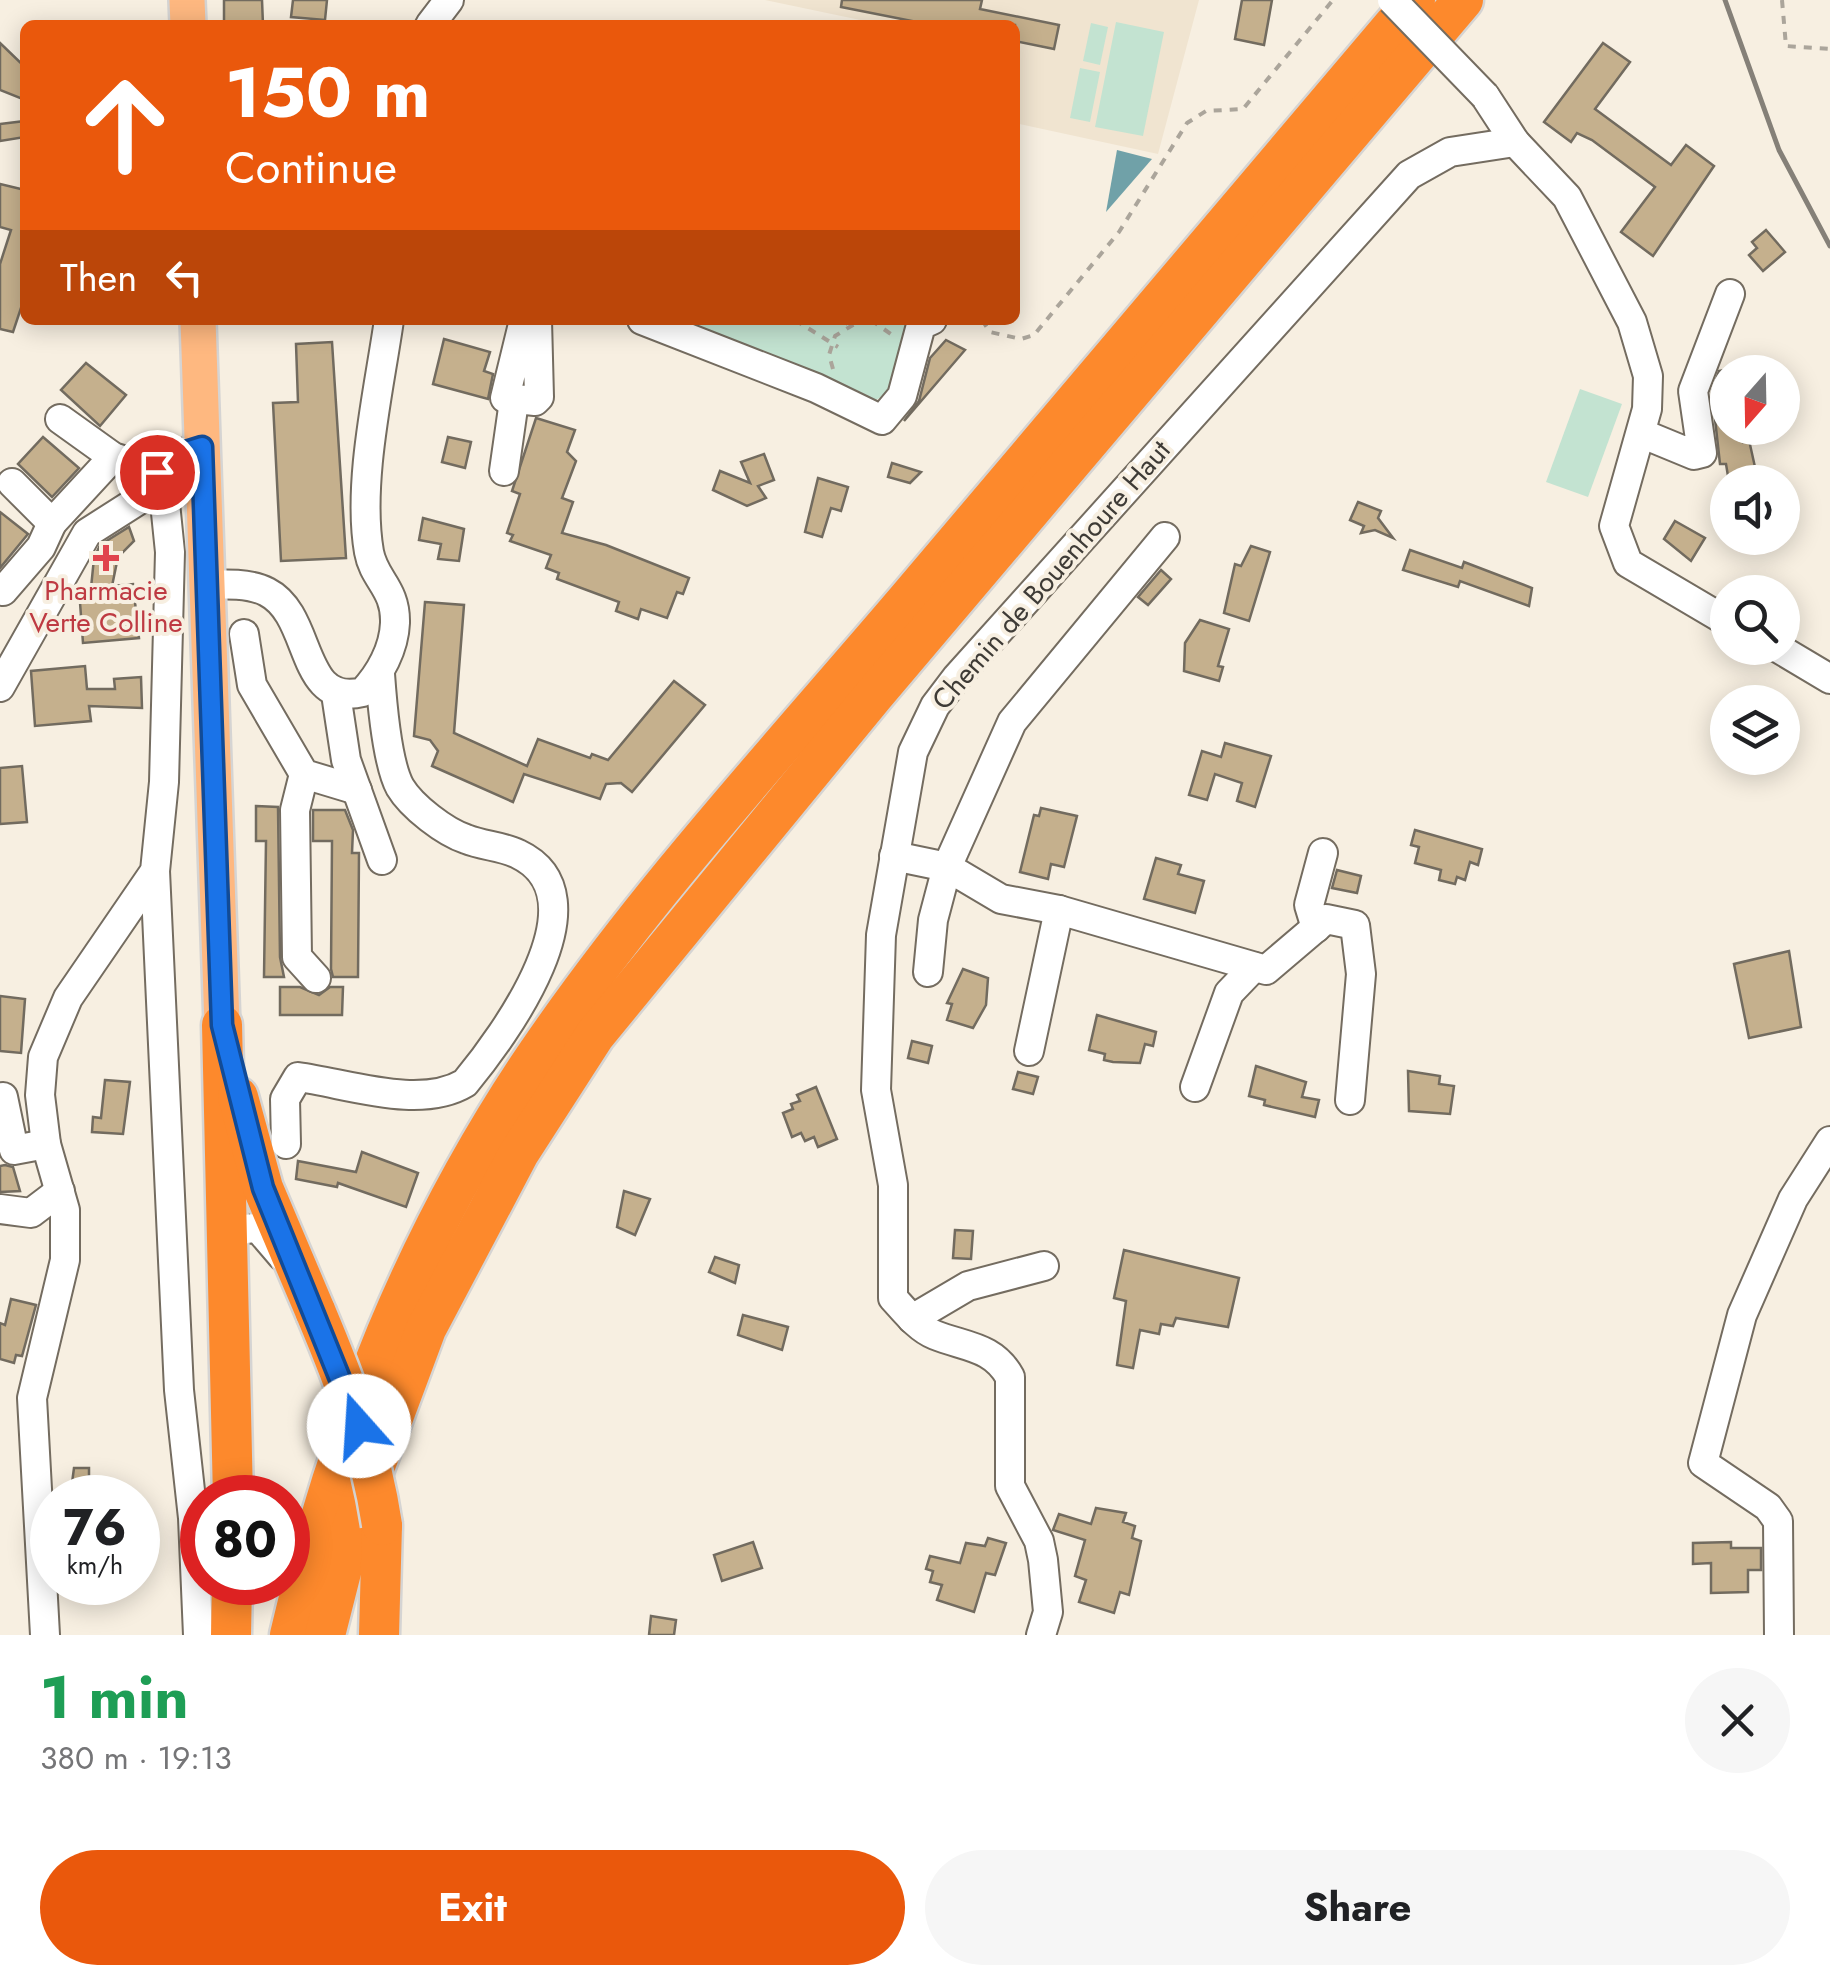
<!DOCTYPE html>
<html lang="en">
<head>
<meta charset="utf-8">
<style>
	:root { --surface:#fff; --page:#f6f6f6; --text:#202124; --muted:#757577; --accent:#ea580c }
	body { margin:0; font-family:Jost,sans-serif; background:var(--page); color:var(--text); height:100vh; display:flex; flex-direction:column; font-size:38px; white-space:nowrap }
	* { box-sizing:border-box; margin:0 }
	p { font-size:32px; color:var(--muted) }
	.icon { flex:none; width:55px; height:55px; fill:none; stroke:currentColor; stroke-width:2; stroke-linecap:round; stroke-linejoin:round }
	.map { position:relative; height:1635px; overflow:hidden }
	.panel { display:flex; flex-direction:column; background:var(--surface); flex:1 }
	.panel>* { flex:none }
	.top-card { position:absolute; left:20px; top:20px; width:1000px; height:305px; border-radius:15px; box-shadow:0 5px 25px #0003; background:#ea580c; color:#fff; overflow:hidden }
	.needle { width:65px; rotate:200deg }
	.controls { position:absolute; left:1710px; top:355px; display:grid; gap:20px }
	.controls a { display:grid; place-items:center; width:90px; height:90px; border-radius:50%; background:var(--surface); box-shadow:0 5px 25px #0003; font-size:50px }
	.speed { position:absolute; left:30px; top:1475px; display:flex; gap:20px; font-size:50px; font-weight:700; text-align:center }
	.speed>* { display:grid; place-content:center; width:130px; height:130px; border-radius:50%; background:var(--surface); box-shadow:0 5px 25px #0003; line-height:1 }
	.speed small { font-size:25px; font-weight:400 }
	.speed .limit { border:15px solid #d22; background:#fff; color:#111 }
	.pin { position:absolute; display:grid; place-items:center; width:85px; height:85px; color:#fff; margin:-42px; border:5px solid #fff; border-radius:50%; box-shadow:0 2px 10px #0007 }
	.me { position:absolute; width:110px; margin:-55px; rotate:341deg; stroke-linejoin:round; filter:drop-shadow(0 0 8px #0008) }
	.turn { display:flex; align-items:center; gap:35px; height:210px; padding:0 40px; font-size:45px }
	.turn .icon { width:130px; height:130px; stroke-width:2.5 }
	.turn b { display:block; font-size:70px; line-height:85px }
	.then { display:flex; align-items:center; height:95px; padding:0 40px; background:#0003; gap:20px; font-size:38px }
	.round { display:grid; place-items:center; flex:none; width:105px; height:105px; border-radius:52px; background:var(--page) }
	.summary { display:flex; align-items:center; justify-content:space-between; height:170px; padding:0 40px }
	h1 { font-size:60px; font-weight:700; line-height:75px; color:#1e9e55 }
	.button { display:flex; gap:20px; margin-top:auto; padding:20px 40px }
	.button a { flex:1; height:115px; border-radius:60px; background:var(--accent); color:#fff; font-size:40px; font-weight:700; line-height:115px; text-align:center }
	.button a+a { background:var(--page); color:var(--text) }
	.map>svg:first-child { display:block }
	.built { fill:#f0e4d0 }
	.green { fill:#c3e3d1 }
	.water { fill:#70a1a8 }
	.building { fill:#c5b08d; stroke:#726b5f; stroke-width:2.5 }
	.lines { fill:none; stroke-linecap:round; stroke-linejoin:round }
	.minor-casing { stroke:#746c60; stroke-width:32 }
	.major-casing { stroke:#d5d4d3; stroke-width:40 }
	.highway-casing { stroke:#d5d4d3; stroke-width:45 }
	.path { stroke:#aba59b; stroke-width:4; stroke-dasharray:8 8; stroke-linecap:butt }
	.minor { stroke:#fff; stroke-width:28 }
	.major { stroke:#feb880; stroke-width:35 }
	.highway { stroke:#fd892c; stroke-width:40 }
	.rail { stroke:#858078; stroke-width:5 }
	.minor-bridge-casing { stroke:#746c60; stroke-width:32; stroke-linecap:butt }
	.highway-bridge-casing { stroke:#d5d4d3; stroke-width:45; stroke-linecap:butt }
	.minor-bridge { stroke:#fff; stroke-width:28 }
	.highway-bridge { stroke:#fd892c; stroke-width:40 }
	.route-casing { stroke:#114b97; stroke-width:25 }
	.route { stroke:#1a73e8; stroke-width:18 }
	.health-dot { fill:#e0444e; stroke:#f7efe1; stroke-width:4 }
	.labels { text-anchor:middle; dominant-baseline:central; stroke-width:8; stroke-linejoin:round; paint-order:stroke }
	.street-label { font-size:28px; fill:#3e3b36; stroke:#f7efe1 }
	.health-label { font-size:28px; fill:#be3a42; stroke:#f7efe1 }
</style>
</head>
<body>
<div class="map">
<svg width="1830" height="1635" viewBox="0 0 1830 1635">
	<rect width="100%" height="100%" fill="#f7efe1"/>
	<polygon class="built" points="765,0 1199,0 1158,154 1015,123 1015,25 884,25"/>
	<g class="green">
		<polygon points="1116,22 1164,32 1143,136 1095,127"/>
		<polygon points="1091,23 1108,27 1100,65 1083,61"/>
		<polygon points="1080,68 1100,72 1090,122 1070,118"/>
		<path d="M661 320H910C895 351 911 391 867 403Z"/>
		<polygon points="1580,389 1622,404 1588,497 1546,482"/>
	</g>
	<polygon class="water" points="1117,150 1152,159 1106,212"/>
	<g class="building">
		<polygon points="224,0 262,0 263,25 224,25"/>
		<polygon points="293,0 327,0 325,20 291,17"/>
		<polygon points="842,0 982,0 980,9 1059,25 1054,49 1015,41 1015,25 932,25 841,7"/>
		<polygon points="1242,0 1272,0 1264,45 1235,39"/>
		<polygon points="0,43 25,67 25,100 0,90"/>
		<polygon points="1603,43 1630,62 1595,109 1671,165 1686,145 1714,166 1653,256 1621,232 1655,187 1592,140 1577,133 1571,142 1544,122"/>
		<polygon points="25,121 25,137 0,141 0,124"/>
		<polygon points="0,184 25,190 25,296 13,332 0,329 0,264 11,230 0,227"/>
		<polygon points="1766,230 1785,252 1763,271 1749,255 1757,248 1752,242"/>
		<polygon points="444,339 490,352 484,371 493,374 488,399 433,384"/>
		<polygon points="946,340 965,350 904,421 919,401 930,358"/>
		<polygon points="332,342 346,558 281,561 273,403 298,402 296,344"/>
		<polygon points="86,363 126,395 100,426 61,390"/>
		<polygon points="1728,369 1728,428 1741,430 1743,442 1749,440 1755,467 1748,469 1749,478 1729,482 1726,464 1720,464 1712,392 1719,371"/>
		<polygon points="536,418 575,430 567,452 576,461 562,498 573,502 562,533 606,545 689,578 683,594 677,592 667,618 641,609 638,619 616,611 619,602 557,579 559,573 546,568 551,555 510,541 513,535 507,533 520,494 512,491"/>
		<polygon points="43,437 79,468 52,497 18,464"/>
		<polygon points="448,437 471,442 465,468 442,462"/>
		<polygon points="764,454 774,480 758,486 766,498 747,506 713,490 720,471 750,483 741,462"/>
		<polygon points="892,463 921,472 910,483 888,477"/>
		<polygon points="818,478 848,487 841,511 831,508 822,537 805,532"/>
		<polygon points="1358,502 1381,511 1378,518 1393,538 1375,530 1361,533 1364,526 1350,520"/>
		<polygon points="0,512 28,534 0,568"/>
		<polygon points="423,518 464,529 459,561 438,559 441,544 419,540"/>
		<polygon points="1675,521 1705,538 1691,561 1664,539"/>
		<polygon points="129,527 134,541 118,557 112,586 133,584 139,638 83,643 79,589 91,588 94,558 100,545"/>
		<polygon points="1251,546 1270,552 1249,621 1224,613 1235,564 1241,566"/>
		<polygon points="1410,550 1462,568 1464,562 1532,588 1529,606 1460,581 1458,587 1403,570"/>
		<polygon points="1161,570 1171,579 1148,605 1138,597"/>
		<polygon points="425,602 464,605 454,733 527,766 538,739 590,758 592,754 608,760 674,681 705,705 632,792 621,783 606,784 600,799 524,774 513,802 432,766 438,751 430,740 414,736"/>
		<polygon points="1200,620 1229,629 1218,666 1223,667 1219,681 1184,671 1185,643"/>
		<polygon points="85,666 87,689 115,689 114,679 141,677 142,708 89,706 91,721 35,726 31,671"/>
		<polygon points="1225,743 1271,756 1255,807 1237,801 1242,783 1215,774 1207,800 1189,795 1202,751 1221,757"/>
		<polygon points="22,766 27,822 0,824 0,768"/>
		<polygon points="256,806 278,807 280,957 284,977 264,977 266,841 256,841"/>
		<polygon points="1041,808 1077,816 1064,867 1051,864 1048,879 1020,872 1034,815 1039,816"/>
		<polygon points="313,810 345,810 353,830 352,853 359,853 358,977 333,977 331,969 332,841 313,841"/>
		<polygon points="1415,830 1482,849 1478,865 1470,862 1465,880 1457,877 1455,884 1439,880 1441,870 1415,863 1419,847 1411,845"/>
		<polygon points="1156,858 1181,865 1178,874 1204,881 1195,913 1144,899"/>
		<polygon points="1337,870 1361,876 1357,893 1332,888"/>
		<polygon points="1789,951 1801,1027 1749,1038 1734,964"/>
		<polygon points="963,969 988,978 986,1005 973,1028 947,1020 952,1004 947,1003"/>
		<polygon points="280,987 300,987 319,995 330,987 343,987 342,1015 280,1015"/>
		<polygon points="0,996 25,999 21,1053 0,1051"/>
		<polygon points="1097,1015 1156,1032 1153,1046 1145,1044 1140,1063 1113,1062 1104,1060 1105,1054 1089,1050"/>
		<polygon points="912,1041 932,1046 928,1063 908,1058"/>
		<polygon points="1256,1066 1306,1082 1302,1097 1319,1100 1315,1117 1264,1105 1265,1100 1249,1096"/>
		<polygon points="1408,1071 1440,1076 1439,1084 1454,1086 1450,1114 1409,1111"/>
		<polygon points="1018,1072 1038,1077 1033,1094 1013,1089"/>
		<polygon points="105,1080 130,1082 123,1134 92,1132 93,1117 101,1118"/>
		<polygon points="816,1087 837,1139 818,1147 814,1137 805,1141 801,1133 792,1137 783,1113 793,1109 791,1104 800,1101 797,1095"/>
		<polygon points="362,1152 418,1173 406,1207 338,1183 337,1187 296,1179 298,1161 356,1172"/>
		<polygon points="5,1165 13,1167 20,1191 0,1192 0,1166"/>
		<polygon points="624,1191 650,1199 635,1235 617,1227"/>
		<polygon points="955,1230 973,1231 971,1259 953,1258"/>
		<polygon points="1124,1250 1239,1278 1228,1327 1176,1318 1173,1326 1161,1324 1159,1334 1140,1330 1133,1368 1117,1365 1126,1301 1114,1298"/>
		<polygon points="715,1257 739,1265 735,1283 709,1272"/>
		<polygon points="11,1299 36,1305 22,1356 16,1355 14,1363 0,1359 0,1323 5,1325"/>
		<polygon points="743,1315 788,1327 782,1350 738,1335"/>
		<polygon points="74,1468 89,1468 89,1481 95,1481 95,1498 70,1498"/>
		<polygon points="1096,1508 1126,1513 1123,1522 1135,1526 1132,1538 1141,1541 1129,1595 1120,1592 1114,1613 1079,1602 1086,1580 1075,1576 1085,1540 1053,1530 1059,1514 1091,1524"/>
		<polygon points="988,1538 1006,1543 995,1575 986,1573 974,1612 937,1600 942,1585 930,1582 933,1571 926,1569 930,1556 960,1563 966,1543 985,1546"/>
		<polygon points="753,1542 762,1568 722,1581 714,1555"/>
		<polygon points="1731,1542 1731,1548 1761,1548 1761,1570 1748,1570 1748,1592 1711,1593 1711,1563 1693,1564 1693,1543"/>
		<polygon points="651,1616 676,1620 674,1635 649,1635"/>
	</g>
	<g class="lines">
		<g class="minor-casing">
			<g id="minor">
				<polyline points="430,25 449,0"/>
				<polyline points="1485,96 1515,142 1567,197 1632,322 1648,376 1647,409 1614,526 1628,563 1728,622"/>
				<polyline points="524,320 505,398 535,401 539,397 537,320"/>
				<polyline points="642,320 816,388 882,420 902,396 921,325 932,320"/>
				<polyline points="1643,434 1694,455 1702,453 1693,391 1730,294"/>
				<polyline points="202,447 170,457 157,471 203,476"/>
				<polyline points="504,471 514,401"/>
				<polyline points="12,483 52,523 113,457"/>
				<path d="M206 585C225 584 250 583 267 592 314 616 298 708 363 692 380 674 394 649 395 623 396 588 374 580 369 552 357 483 379 390 389 320"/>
				<polyline points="0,588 3,591 41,547 52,523"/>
				<polyline points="244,634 252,685 304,774 357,790"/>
				<polyline points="1778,648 1830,679"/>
				<polyline points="0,687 87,533 156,489"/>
				<polyline points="336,694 346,760 382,860"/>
				<polyline points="304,774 295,810 297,957 316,978"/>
				<polyline points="894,856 947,867 1012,722 1165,537"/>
				<polyline points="155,871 179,1390 193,1518 198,1635"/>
				<polyline points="1316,928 1309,905 1323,853"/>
				<polyline points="928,972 933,920 947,867 1001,899 1059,910 1266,970 1326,919 1355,925 1361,974 1350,1100"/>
				<polyline points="1029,1051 1059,910"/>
				<polyline points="1195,1087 1229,993 1254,967"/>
				<polyline points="3,1097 14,1150 46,1144"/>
				<path d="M286 1144 285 1099 298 1077C349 1084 420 1110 465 1083 504 1036 607 896 518 854 502 846 483 846 466 839 445 832 412 807 400 787 387 763 382 702 380 674"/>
				<polyline points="0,1209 31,1213 60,1191"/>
				<polyline points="224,1244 243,1229 258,1228 282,1256"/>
				<polyline points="912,1319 968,1286 1044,1266"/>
				<polyline points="45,1635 32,1398 65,1260 65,1210 46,1144 40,1095 43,1057 68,998 155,871 164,782 170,552 165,503 156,489 157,471 113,457 60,419"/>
				<path d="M1041 1635 1048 1612 1043 1560 1039 1541 1010 1486V1377C993 1346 965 1347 935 1335 918 1328 905 1311 893 1298V1185L876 1090 881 935 913 752 935 706 957 677 1409 175 1450 152 1515 142"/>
				<polyline points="1779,1635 1778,1521 1768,1507 1703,1463 1742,1315 1793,1199 1830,1141"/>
			</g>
		</g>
		<g class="major-casing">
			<g id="major">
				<polyline points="187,0 188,25"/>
				<polyline points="198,320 222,1025"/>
			</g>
		</g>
		<g class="highway-casing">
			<g id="highway">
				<polyline points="222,1025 233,1498"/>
				<polyline points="238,1097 263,1188 316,1313"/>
				<polyline points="231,1635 232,1582"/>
				<path d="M290 1635C337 1429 418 1229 537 1054 647 893 781 748 907 600 1076 400 1246 200 1415 0"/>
				<polyline points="325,1635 353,1525 426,1329 519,1153 595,1035 874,695 1463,0"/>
				<polyline points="379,1635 382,1525"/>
			</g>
		</g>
		<g class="path">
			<polyline points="1782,0 1786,46 1830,49"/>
			<polyline points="331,320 364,322"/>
			<polyline points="795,320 838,347"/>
			<polyline points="831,320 847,324"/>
			<polyline points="871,320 895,337"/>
			<polyline points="956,320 970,320"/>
			<polyline points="982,320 990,332 1021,339 1034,335 1119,232 1187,123 1206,111 1243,109 1333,0"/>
			<polyline points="833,369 829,355 835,336 861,320"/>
		</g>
		<use href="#minor" class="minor"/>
		<use href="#major" class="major"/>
		<use href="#highway" class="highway"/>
		<polyline class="rail" points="1725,0 1779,150 1830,246"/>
		<g class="minor-bridge-casing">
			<polyline id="minor-bridge" points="1392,0 1485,96"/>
		</g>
		<g class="highway-bridge-casing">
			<path id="highway-bridge" d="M316 1313C345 1382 371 1450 382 1525"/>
		</g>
		<use href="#minor-bridge" class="minor-bridge"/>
		<use href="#highway-bridge" class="highway-bridge"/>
	</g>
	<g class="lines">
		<g class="route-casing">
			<polyline id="route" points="157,472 170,457 202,447 222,1025 263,1188 359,1426"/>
		</g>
		<use href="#route" class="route"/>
	</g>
	<path class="health-dot" d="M101 543h10v10h10v10h-10v10h-10v-10h-10v-10h10z"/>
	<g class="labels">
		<g class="street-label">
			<text transform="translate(1051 575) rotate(-49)">Chemin de Bouenhoure Haut</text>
		</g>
		<g class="health-label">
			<text x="106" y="590">Pharmacie<tspan x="106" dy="32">Verte Colline</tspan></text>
		</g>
	</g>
</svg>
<div class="controls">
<a><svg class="needle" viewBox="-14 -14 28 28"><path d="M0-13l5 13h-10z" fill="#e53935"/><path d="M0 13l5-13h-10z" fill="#757577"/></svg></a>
<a><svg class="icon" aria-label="sound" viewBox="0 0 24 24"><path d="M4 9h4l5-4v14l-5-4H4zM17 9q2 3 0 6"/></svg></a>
<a><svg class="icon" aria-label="search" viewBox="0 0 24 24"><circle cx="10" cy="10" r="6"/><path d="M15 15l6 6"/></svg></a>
<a><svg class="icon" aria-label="layers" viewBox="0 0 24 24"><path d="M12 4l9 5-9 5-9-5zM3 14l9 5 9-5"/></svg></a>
</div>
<div class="speed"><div>76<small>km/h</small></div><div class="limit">80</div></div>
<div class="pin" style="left:157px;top:472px;background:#d93025"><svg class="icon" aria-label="arrive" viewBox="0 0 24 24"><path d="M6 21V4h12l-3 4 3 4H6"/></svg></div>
<svg class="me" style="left:359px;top:1426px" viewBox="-20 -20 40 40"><circle r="19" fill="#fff"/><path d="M0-13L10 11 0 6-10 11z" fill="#1a73e8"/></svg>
<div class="top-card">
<div class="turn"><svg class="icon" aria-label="ahead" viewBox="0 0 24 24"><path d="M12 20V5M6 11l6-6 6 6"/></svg><div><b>150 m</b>Continue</div></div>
<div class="then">Then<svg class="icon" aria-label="left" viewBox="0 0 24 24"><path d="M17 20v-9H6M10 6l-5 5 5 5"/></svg></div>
</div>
</div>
<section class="panel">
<div class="summary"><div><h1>1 min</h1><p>380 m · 19:13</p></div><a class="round"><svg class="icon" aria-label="close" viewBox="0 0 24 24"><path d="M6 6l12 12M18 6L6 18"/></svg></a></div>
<div class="button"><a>Exit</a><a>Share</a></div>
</section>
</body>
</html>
